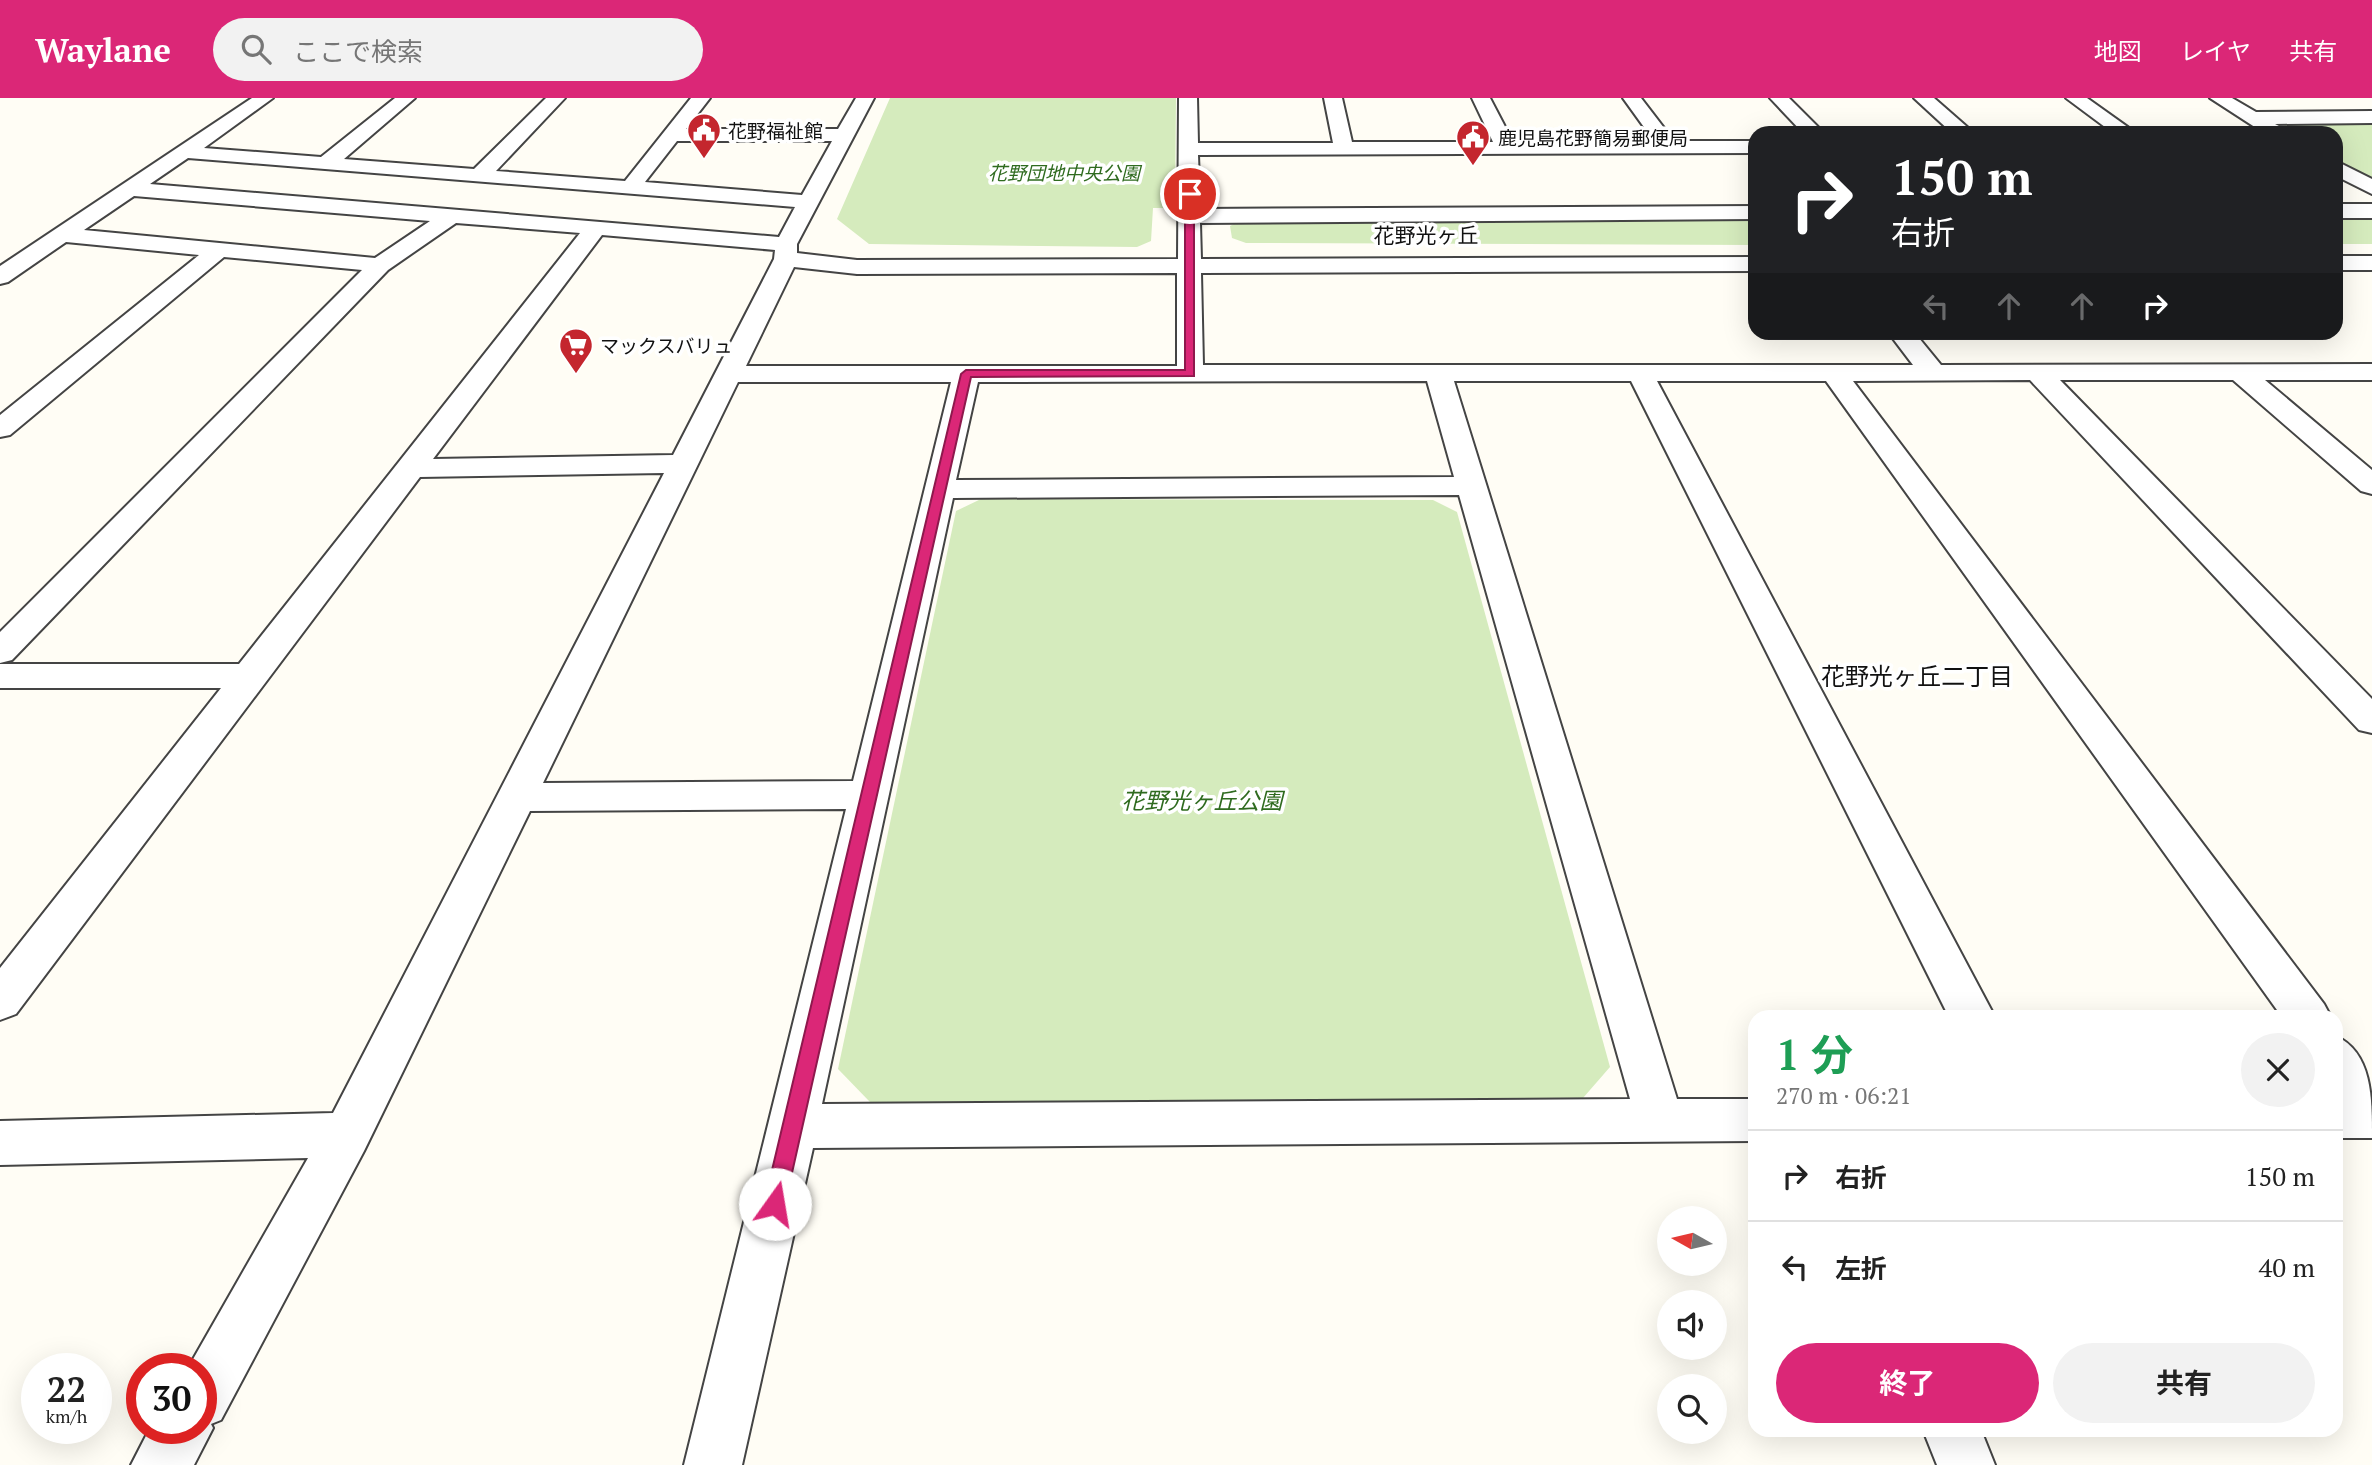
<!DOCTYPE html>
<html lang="ja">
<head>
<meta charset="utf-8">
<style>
	:root { --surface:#fff; --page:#f2f2f2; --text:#222; --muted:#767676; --line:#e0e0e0; --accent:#db2777 }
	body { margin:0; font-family:"PT Serif","Noto Sans JP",serif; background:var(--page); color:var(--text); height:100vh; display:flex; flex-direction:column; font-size:26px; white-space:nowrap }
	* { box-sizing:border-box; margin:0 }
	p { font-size:23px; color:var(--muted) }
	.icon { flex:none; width:38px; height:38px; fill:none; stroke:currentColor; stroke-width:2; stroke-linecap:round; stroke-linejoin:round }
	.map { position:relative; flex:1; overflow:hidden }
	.side { position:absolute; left:1748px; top:912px; width:595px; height:427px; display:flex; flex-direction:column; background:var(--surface); border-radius:21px; box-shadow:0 7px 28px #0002 }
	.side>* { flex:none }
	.top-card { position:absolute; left:1748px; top:28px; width:595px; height:214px; border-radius:21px; box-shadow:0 7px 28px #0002; background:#202124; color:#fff; overflow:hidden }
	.needle { width:46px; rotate:278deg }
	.fabs { position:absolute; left:1657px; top:1108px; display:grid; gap:14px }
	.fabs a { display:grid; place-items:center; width:70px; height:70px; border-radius:50%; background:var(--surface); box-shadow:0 7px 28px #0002; font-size:35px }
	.speed { position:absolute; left:21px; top:1255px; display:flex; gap:14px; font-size:35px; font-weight:700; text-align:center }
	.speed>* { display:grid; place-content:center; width:91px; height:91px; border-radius:50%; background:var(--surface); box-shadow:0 7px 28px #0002; line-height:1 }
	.speed small { font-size:18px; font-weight:400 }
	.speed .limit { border:10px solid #d22; background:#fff; color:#111 }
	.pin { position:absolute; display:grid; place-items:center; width:60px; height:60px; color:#fff; margin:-30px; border:4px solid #fff; border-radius:50%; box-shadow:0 2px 7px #0007 }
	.me { position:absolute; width:77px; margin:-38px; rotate:13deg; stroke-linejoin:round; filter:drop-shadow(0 0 5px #0008) }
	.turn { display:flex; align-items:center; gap:24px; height:147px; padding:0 28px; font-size:32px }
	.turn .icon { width:91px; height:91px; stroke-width:2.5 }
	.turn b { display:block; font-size:49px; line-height:60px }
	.lanes { display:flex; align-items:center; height:66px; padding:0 28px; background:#0003; justify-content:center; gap:35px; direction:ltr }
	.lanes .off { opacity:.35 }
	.round { display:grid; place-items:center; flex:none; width:74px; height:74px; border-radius:37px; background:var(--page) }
	.overview { display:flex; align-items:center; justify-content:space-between; height:119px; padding:0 28px }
	h1 { font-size:42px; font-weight:700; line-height:52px; color:#1e9e55 }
	.button { display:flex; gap:14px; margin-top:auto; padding:14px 28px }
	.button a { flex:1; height:80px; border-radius:42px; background:var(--accent); color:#fff; font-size:28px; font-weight:700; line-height:80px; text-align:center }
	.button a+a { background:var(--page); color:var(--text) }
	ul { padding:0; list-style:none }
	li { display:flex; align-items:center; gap:21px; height:91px; padding:0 28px; border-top:2px solid var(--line) }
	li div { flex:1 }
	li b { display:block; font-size:26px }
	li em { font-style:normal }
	header { display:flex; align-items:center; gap:42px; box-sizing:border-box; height:98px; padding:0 35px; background:var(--accent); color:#fff }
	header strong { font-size:33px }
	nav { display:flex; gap:38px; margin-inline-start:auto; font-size:24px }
	.search { width:490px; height:63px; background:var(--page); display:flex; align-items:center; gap:18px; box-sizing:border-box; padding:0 24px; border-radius:38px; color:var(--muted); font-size:26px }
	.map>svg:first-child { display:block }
	.green { fill:#d5ebbd }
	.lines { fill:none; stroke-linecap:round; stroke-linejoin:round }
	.minor-casing { stroke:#444; stroke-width:4 }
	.minor { fill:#fff; fill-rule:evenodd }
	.route { fill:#db2777; stroke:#8e194d; stroke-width:2 }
	.labels { text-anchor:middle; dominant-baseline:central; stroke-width:7; stroke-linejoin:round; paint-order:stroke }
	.far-poi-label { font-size:19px; fill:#111; stroke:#fff; text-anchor:start }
	.far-park-label { font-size:19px; font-style:italic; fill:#2f6b1f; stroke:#fff }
	.far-quarter-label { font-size:21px; fill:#111; stroke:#fff }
	.park-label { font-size:23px; font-style:italic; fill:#2f6b1f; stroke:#fff }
	.neighbourhood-label { font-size:24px; fill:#111; stroke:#fff }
</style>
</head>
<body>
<header>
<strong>Waylane</strong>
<div class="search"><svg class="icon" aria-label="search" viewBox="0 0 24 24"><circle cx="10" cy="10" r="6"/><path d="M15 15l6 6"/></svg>ここで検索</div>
<nav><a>地図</a><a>レイヤ</a><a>共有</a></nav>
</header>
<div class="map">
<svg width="2372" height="1367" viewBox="0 0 2372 1367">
	<rect width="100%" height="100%" fill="#fffdf5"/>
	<g class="green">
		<polygon points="890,0 1176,0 1175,102 1169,104 1169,110 1153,110 1151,143 1137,149 869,146 837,121"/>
		<polygon points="2372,23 2372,83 2336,62 2336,35 2291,35 2282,29 2290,24"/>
		<polygon points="1755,122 1755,147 1246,145 1232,140 1230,128 1240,123"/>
		<rect x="2336" y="122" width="36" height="24"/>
		<polygon points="981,401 1433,402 1457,414 1610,969 1583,1000 870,1004 838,971 956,413"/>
	</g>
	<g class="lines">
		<g class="minor-casing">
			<g id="minor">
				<path d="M252 0H273L204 50 321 59 395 0H415L344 61 474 71 546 0H565L496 73 625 83 691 0H710L686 31H838L856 0H874L797 146V155L857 162 1178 161 1179 0H1197L1198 45H1333L1324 0H1342L1352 44H1493L1472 0H1490L1513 44 1654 43 1623 0H1641L1674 43H1755V55L1198 57 1200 111 1755 108V121L1200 125 1201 161 1755 159V173L1201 175 1203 267H1913L1888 234H1914L1941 267 2372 266V282H2265L2372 372V396L2361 393 2233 282H2060L2372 601V635L2359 632 2030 282 1853 283 2324 906 2331 919H2282L1826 283H1657L1995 919H1949L1631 283H1454L1677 1001H1755V1043L813 1050 742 1367H684L846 711 530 713 364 1053 221 1322 211 1326 213 1330 194 1367H131L150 1330H201V1270H188L308 1060 0 1067V1023L333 1015 664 375 420 379 16 916 0 922V870L221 590H0V566H239L580 135 456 125 388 172 12 562 0 565V534L362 172 224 159 10 337 0 339V317L199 157 66 144 8 184 0 186V168ZM677 43H832L802 97 645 84ZM188 60 795 109 779 139 150 86ZM134 98 430 123 375 160 84 132ZM602 137 775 152 774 161 673 357 433 361ZM794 169 857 176 1177 175V268H746ZM1427 283 1454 379 956 382 978 284ZM738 284H951L853 683 543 685ZM1459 397 1630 1001 822 1006 953 400Z"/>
				<polygon points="1770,0 1789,0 1824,35 1803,35"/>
				<polygon points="1914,0 1934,0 1974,35 1952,35"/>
				<polygon points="2066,0 2087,0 2136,35 2113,35"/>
				<polygon points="2210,0 2232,0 2256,14 2372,13 2372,25 2275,26 2281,29 2282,35 2264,35"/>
				<polygon points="2336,63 2372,81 2372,96 2336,78"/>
				<rect x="2336" y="106" width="36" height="14"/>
				<rect x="2336" y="158" width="36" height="14"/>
				<path d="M2336 938C2372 955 2372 999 2372 1040H2336Z"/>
				<polygon points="1923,1332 1981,1332 1995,1367 1937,1367"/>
			</g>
		</g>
		<use href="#minor" class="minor"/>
	</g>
	<polygon class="route" points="1190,93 1194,96 1194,278 971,279 785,1106 782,1113 775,1116 767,1113 764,1106 961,276 966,272 1185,272 1185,96"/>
	<defs>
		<g id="civic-pin" transform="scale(1.75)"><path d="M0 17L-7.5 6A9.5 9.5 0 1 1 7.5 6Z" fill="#c4262e" stroke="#fff"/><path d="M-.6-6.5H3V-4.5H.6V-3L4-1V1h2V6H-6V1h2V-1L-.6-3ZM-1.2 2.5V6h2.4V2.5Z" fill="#fff"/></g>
		<g id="supermarket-pin" transform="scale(1.75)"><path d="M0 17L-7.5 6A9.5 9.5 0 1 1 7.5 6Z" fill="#c4262e" stroke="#fff"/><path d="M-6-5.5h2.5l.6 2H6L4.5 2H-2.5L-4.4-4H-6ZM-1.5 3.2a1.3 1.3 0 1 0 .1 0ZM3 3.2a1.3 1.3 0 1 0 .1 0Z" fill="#fff"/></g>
	</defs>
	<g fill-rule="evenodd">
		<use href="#civic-pin" x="704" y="32"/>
		<use href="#civic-pin" x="1473" y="39"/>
		<use href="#supermarket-pin" x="576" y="247"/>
	</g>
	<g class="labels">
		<g class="far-poi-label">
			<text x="728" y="32">花野福祉館</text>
			<text x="1498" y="39">鹿児島花野簡易郵便局</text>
			<text x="600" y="247">マックスバリュ</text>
		</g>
		<g class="far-park-label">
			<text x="1064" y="74">花野団地中央公園</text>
		</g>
		<g class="far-quarter-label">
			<text x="1426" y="137">花野光ヶ丘</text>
		</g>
		<g class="park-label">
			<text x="1202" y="702">花野光ヶ丘公園</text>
		</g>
		<g class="neighbourhood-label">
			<text x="1917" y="578">花野光ヶ丘二丁目</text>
		</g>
	</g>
</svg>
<div class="fabs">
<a><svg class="needle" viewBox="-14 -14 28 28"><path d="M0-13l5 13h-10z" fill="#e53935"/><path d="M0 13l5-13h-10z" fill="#767676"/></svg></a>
<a><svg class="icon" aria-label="sound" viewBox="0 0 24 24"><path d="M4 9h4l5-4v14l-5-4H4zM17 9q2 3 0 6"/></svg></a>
<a><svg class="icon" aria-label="search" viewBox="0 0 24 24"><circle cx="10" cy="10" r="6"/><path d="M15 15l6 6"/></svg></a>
</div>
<div class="speed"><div>22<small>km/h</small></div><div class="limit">30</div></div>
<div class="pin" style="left:1190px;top:96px;background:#d93025"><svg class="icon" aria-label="arrive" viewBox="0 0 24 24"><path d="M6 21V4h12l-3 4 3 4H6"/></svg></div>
<svg class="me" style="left:775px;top:1106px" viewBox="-20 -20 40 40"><circle r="19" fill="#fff"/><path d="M0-13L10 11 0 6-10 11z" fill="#db2777"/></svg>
<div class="top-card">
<div class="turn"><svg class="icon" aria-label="right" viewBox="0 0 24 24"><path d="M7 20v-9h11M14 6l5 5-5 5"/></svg><div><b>150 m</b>右折</div></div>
<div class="lanes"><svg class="icon off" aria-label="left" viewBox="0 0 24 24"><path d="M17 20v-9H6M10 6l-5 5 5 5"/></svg><svg class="icon off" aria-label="ahead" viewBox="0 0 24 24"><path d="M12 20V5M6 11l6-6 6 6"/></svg><svg class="icon off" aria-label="ahead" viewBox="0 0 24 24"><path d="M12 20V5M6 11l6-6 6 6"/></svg><svg class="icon" aria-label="right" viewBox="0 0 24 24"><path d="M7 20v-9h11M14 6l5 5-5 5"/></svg></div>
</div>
<section class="side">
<div class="overview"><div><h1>1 分</h1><p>270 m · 06:21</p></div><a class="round"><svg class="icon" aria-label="close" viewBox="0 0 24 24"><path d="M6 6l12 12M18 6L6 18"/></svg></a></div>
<ul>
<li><svg class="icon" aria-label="right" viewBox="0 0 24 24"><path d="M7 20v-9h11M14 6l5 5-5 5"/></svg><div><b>右折</b></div><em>150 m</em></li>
<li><svg class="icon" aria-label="left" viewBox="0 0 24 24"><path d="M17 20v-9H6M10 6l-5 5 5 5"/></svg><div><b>左折</b></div><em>40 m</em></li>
</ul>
<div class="button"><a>終了</a><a>共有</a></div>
</section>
</div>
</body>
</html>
